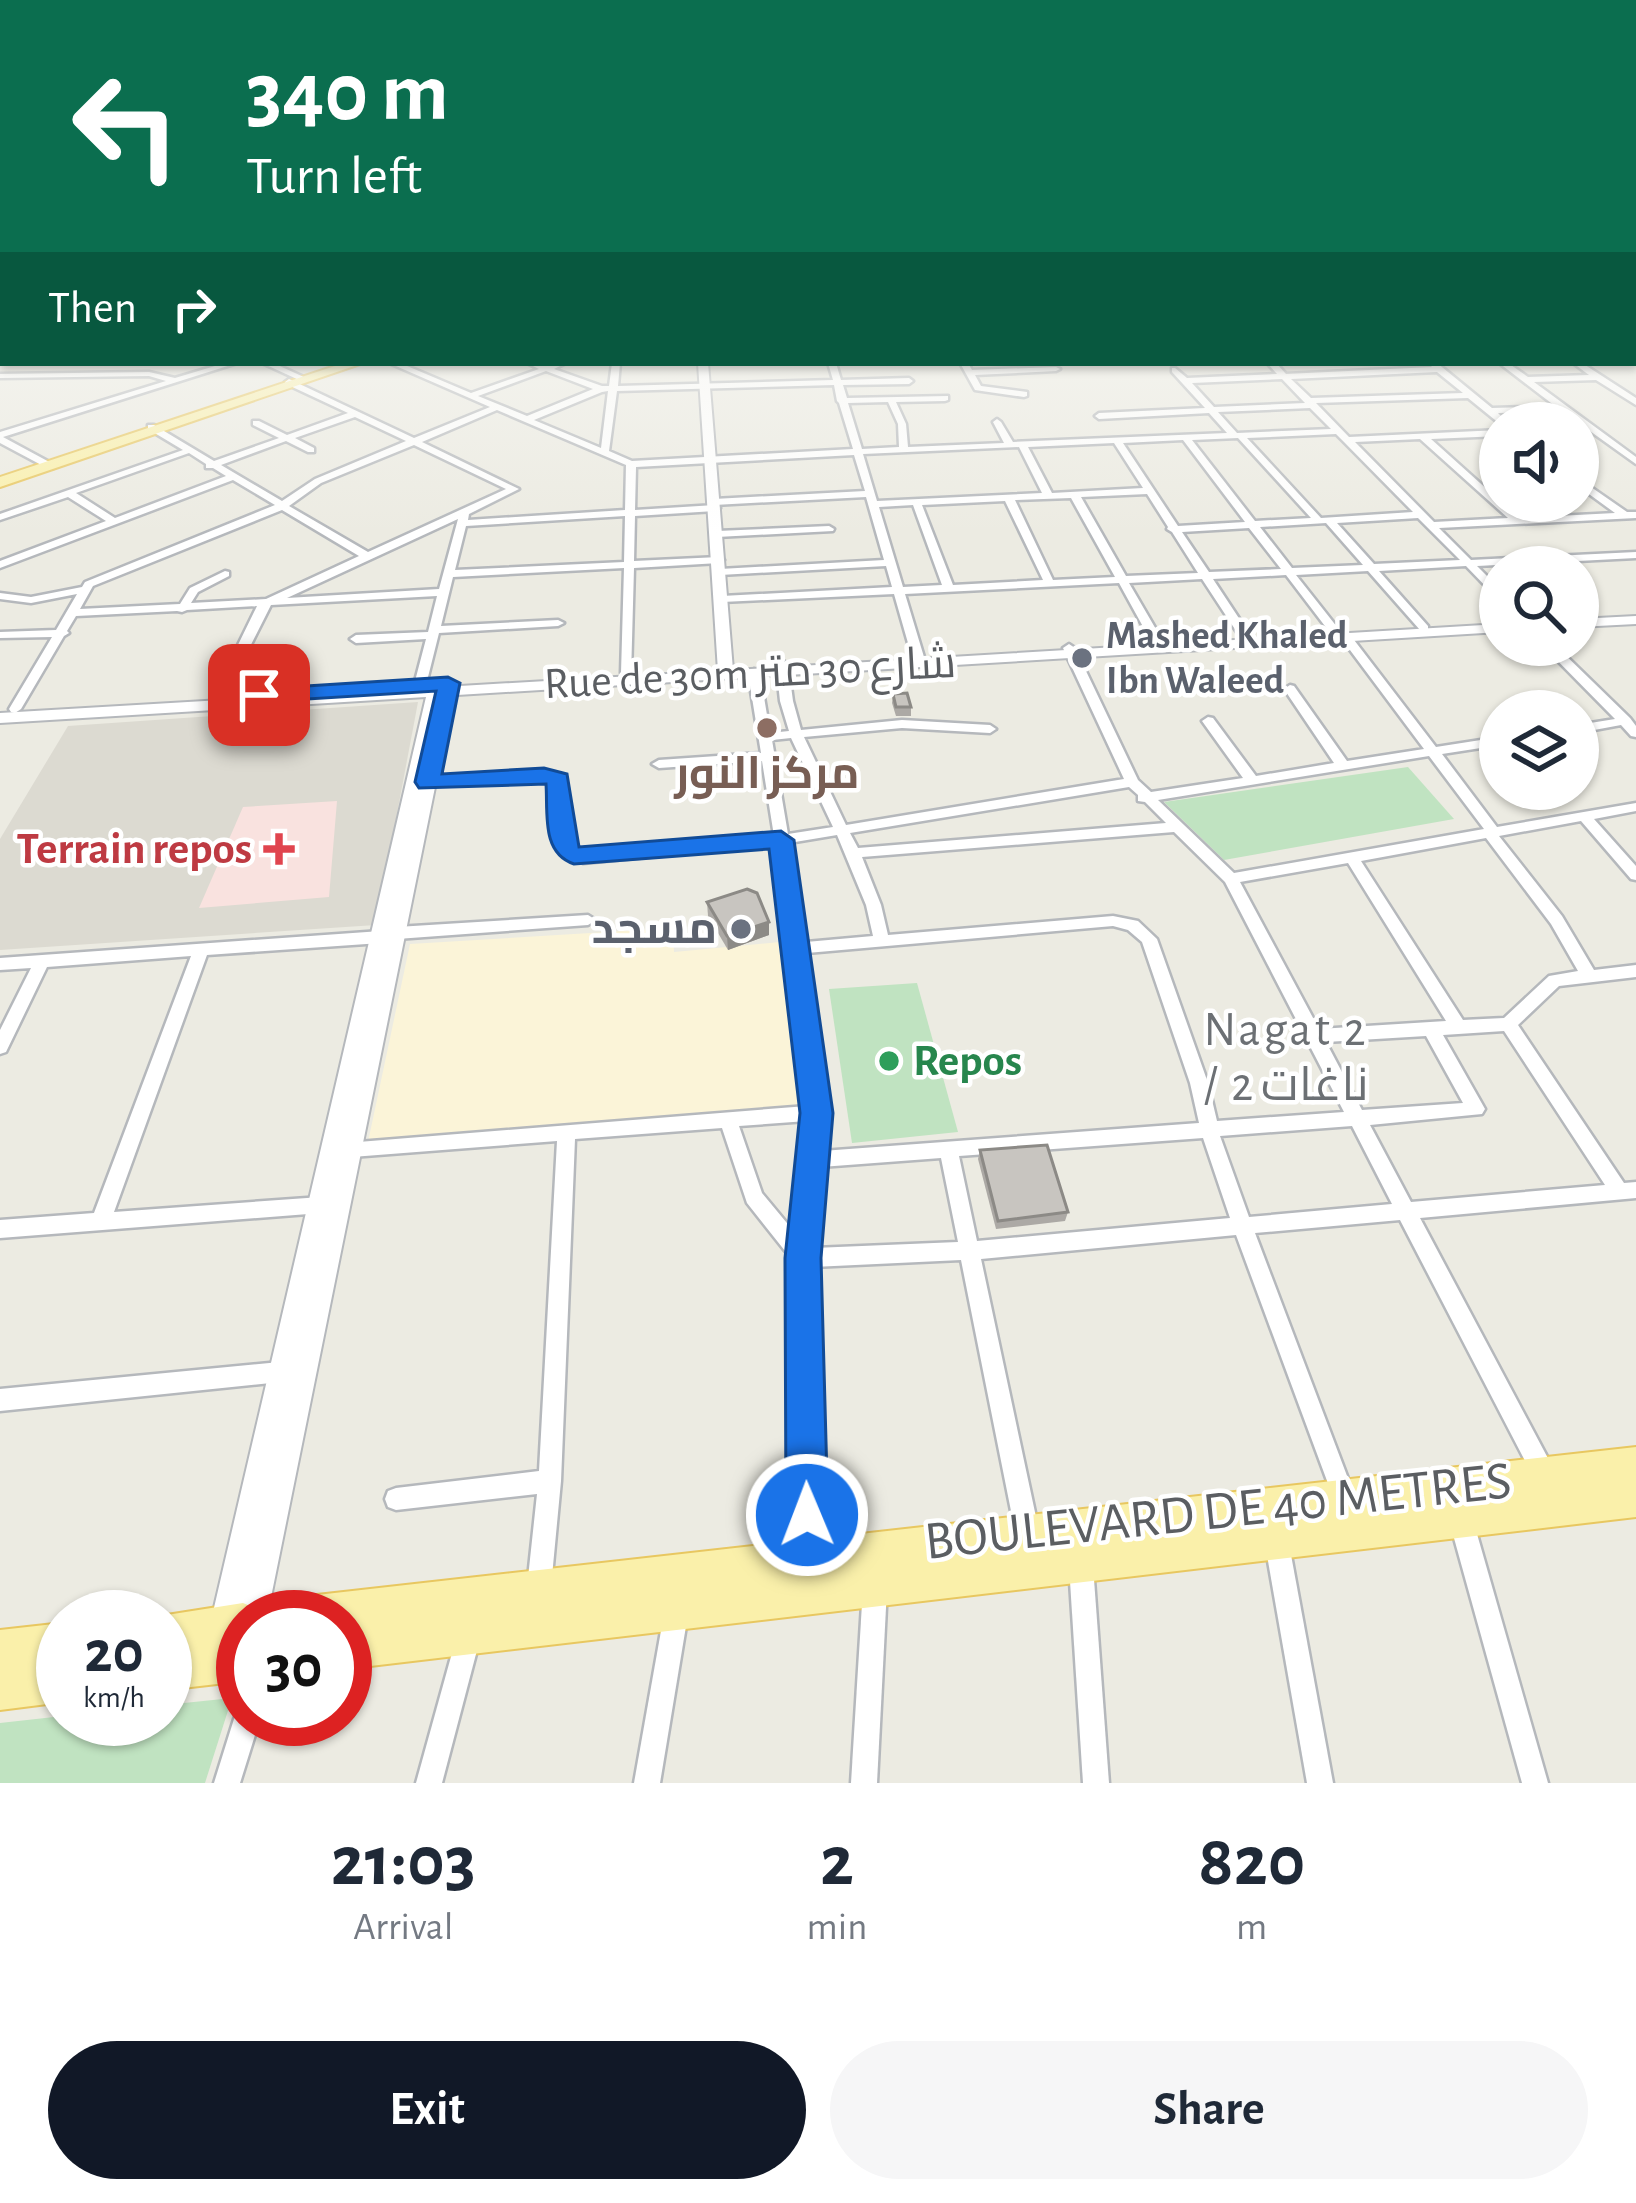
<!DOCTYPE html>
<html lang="en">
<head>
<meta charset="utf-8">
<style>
	:root { --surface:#fff; --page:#f6f6f7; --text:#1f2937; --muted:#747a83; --accent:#111827 }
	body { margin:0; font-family:"Alegreya Sans",Cairo,sans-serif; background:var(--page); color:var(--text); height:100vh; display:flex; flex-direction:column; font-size:45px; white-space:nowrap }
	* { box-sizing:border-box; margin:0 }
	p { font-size:39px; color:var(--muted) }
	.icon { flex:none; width:66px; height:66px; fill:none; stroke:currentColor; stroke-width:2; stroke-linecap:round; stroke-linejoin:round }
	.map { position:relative; height:1783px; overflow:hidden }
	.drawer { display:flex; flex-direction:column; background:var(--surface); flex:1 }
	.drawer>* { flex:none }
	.banner { position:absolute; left:0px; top:0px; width:1638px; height:366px; box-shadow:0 3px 9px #0004; background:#0b6e4f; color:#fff; overflow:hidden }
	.fabs { position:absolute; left:1479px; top:402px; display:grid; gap:24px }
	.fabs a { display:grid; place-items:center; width:120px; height:120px; border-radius:50%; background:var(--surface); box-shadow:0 3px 9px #0004; font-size:60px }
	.speed { position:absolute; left:36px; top:1590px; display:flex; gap:24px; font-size:60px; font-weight:700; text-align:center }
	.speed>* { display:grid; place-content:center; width:156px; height:156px; border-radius:50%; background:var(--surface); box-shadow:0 3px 9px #0004; line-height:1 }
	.speed small { font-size:30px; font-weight:400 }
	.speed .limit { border:18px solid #d22; background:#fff; color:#111 }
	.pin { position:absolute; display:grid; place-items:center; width:102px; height:102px; color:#fff; margin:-51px; border-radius:24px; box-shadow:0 6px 18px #0006 }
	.me { position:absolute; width:132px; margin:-66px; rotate:359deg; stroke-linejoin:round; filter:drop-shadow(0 0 9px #0008) }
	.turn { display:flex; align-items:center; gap:42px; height:252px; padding:0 48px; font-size:54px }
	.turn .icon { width:156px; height:156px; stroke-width:2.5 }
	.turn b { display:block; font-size:84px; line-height:102px }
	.then { display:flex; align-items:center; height:114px; padding:0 48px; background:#0003; gap:24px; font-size:45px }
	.eta { display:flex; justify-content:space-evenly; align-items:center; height:204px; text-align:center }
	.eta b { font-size:72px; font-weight:600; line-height:84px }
	.button { display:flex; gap:24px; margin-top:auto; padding:24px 48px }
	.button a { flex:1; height:138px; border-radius:72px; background:var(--accent); color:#fff; font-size:48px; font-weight:600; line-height:138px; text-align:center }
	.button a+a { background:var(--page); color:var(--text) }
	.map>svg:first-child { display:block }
	.commercial { fill:#fbf4d8 }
	.education { fill:#dcdad1 }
	.medical { fill:#f9e2df }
	.green { fill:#c0e3c1 }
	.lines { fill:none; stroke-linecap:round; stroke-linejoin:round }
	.minor-casing { stroke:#b5b8bc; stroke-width:5 }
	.tertiary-casing { stroke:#b5b8bc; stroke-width:4 }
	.primary-casing { stroke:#e8c760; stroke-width:4 }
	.trunk-casing { stroke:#e1a60e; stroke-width:4 }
	.minor { fill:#fff; fill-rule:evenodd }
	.tertiary { fill:#fff; fill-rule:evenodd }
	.primary { fill:#faf0aa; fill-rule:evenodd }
	.trunk { fill:#f8e89d; fill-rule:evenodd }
	.wall { fill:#aca9a5 }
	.shaded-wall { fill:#8c8a86 }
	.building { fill:#c8c5c0; stroke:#8c8a86; stroke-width:3 }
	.route { fill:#1a73e8; stroke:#114b97; stroke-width:3 }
	.worship-dot { fill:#6b7280; stroke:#fff; stroke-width:4.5 }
	.education-dot { fill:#8d6e63; stroke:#fff; stroke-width:4.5 }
	.health-dot { fill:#e0444e; stroke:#fff; stroke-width:4.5 }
	.leisure-dot { fill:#2e9e5b; stroke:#fff; stroke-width:4.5 }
	.labels { text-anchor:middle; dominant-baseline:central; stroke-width:9; stroke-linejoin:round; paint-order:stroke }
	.far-worship-label { font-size:39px; font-weight:bold; fill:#5b616d; stroke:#fff; text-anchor:start }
	.street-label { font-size:45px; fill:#5b5e62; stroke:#fff }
	.education-label { font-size:45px; font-weight:bold; fill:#785e54; stroke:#fff }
	.health-label { font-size:45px; font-weight:bold; fill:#be3a42; stroke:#fff; text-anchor:end }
	.worship-label { font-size:45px; font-weight:bold; fill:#5b616d; stroke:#fff; text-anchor:end }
	.leisure-label { font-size:45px; font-weight:bold; fill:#27864d; stroke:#fff; text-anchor:start }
	.neighbourhood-label { font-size:48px; letter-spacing:3px; fill:#6c7074; stroke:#fff }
	.near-street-label { font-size:54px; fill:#5b5e62; stroke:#fff }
</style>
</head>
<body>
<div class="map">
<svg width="1636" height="1783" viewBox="0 0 1636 1783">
	<rect width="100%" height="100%" fill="#ecebe2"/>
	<polygon class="commercial" points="673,928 674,952 790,941 808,1110 368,1142 410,944"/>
	<polygon class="education" points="418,702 376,925 0,950 0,839 68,726"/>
	<polygon class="medical" points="337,801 329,897 199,908 243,807"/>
	<g class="green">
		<polygon points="1408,767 1454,819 1224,860 1164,802"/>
		<polygon points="917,983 958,1132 852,1143 829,989"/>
		<polygon points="232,1698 205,1783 0,1783 0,1723 63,1716 165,1719 165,1705"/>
	</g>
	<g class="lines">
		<g class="minor-casing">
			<g id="minor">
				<rect x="1635" y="296" width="1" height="4"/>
				<rect x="0" y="342" width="3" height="4"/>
				<rect x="1635" y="349" width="1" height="4"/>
				<polygon points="225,363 237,363 3,437 53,464 53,468 47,468 0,443 0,432 166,381 149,376 0,378 0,374 149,372 175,378"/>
				<polygon points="262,363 273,363 306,378 299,380"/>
				<path d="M389 363H400L471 393 539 369 527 363 546 366 566 363 554 369 602 386H609L612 363H620L618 386 833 380 828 363H836L841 380 909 378 913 381 909 384 843 385 847 398 948 396V400L945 401 896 402 906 424 908 447 1004 443 993 422 997 419 1001 422 1013 442 1227 433 1209 413 1099 419 1095 416 1099 413 1205 408 1172 372V368H1175L1187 378 1277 374 1267 363H1276L1286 374 1432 367 1428 363H1437L1492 408 1555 406 1499 363H1508L1528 377 1589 375 1573 363H1582L1636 398V405L1596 380 1534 382 1636 457V464L1562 411 1498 413 1508 423 1500 424 1468 398 1316 403 1349 437 1500 430V436L1431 439 1519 518 1615 513 1578 486V478L1627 512H1636V518L1439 528 1471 560 1636 552V558L1477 566 1500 589V598L1496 597 1466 566 1379 571 1428 626V630H1420L1368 571 1296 575 1341 632 1335 635 1331 634 1286 575 1213 579 1252 638 1246 642 1242 640 1202 579 1129 583 1164 643 1158 647 1152 643 1119 583 905 594 924 657 918 661 912 657 894 594 722 602 716 599 722 596 892 587 886 566 720 575 715 572 720 569 884 560 866 497 714 505 709 502 714 499 865 491 854 455 636 467 635 510 715 505 720 508 715 511 635 516 634 561 719 557 724 560 719 563 634 568 631 676 627 677 621 673 624 568 453 577 441 626 558 620 564 623 558 626 439 633 426 685 420 689 414 685 426 639 356 643 350 639 356 635 428 632 437 596 271 605 224 698 218 702 212 698 257 606 187 610 182 612 177 611 76 616 67 631 69 633 64 636 21 709 15 713 11 712 9 709 52 637 0 638V632L56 630 77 594 31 603 0 599V593L31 597 82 587 85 582 275 505 233 480 0 568V561L106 521 68 497 0 520V514L183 450 148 429V425H154L214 461 279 438 253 425V421H259L287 435 348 413 286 384 285 382 289 379 414 438 490 407ZM546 371 593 389 527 416 478 396ZM1437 372 1463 393 1311 398 1291 379ZM1282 379 1305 403 1214 407 1192 383ZM834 385 837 401 839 403 853 449 632 461 609 451 617 391ZM608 391 601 448 534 420 602 392ZM888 402 898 424 899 447 862 449 848 403ZM1310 408 1331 429 1237 433 1218 412ZM497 410 626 465 625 510 468 520 469 514 519 489 422 442ZM355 417 406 441 315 479 282 501 221 465 286 441 308 452H314V448L295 438ZM1336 434 1344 442 1413 512 1321 518 1247 438ZM1238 438 1311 518 1255 521 1192 440ZM1420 439 1508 518 1434 522 1355 442ZM1183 440 1245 522 1178 526 1123 443ZM1114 443 1143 488 1052 493 1028 447ZM414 445 506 489 368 552 289 506 321 483ZM1019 447 1042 493 877 501 863 454ZM189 453 206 464V468H213L226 476 115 518 76 493ZM1147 494 1168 527 1167 529 1172 532 1198 573 1126 576 1081 497ZM1071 498 1115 577 1053 580 1015 500ZM1005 501 1043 580 953 585 922 505ZM913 505 942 585 903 587 879 507ZM282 510 359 556 266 599 191 603 198 592 229 576V572L225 571 190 588 180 604 80 609 93 586ZM625 516 624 562 455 570 466 526ZM1418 518 1460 560 1374 564 1337 523ZM458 519 439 589 287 598ZM1326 523 1363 565 1292 568 1260 527ZM1249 528 1281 569 1209 572 1182 532Z"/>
				<polygon points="960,363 968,363 972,370 1056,367 1060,369 1056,371 975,375 981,386 1027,392 1027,396 1024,397 975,390"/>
				<polygon points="829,526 834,529 833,531 717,537 712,534 717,531"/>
				<path d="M1347 634 1351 636 1436 747 1500 737V745L1442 754 1497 827 1636 803V811L1594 819 1636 866V880L1631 879 1581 821 1499 836 1562 916 1594 970 1636 965V977L1559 986 1518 1025 1624 1183 1636 1182V1198L1420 1218 1551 1464 1554 1472 1551 1480 1543 1483 1535 1480 1400 1220 1255 1233 1355 1497 1352 1505 1344 1508 1336 1505 1333 1497 1236 1235 981 1259 1039 1531 1035 1539 1027 1543 1019 1539 1015 1531 961 1260 813 1267 820 1555 816 1563 808 1567 800 1563 796 1555 793 1261 747 1203 722 1128 575 1139 561 1481 551 1587 548 1596 539 1599 530 1596 527 1587 537 1494 396 1510 388 1507 385 1499 388 1491 396 1488 539 1471 557 1141 352 1157 346 1155 343 1149 346 1143 807 1106 791 948 775 845 583 863C546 848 554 815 551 781L544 779 428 786 421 782 423 779 544 771 563 776C570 802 559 835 585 853L774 836 762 761 659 768 652 764 659 760 761 753 748 673 754 669 760 673 770 733 789 731 780 701 776 664 782 660 788 664 793 701 801 730 902 720 990 725 996 729 990 733 902 728 804 737 846 825 1124 779 1063 648 1069 644 1075 648 1138 780 1151 792 1243 778 1202 721 1208 717 1213 718 1256 776 1334 763 1284 689 1290 685 1294 686 1347 761 1424 749 1341 638ZM791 738 833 827 788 834 772 740ZM1429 756 1484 829 1234 873 1158 800ZM1129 787 1138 795V801L1145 802 1166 823 858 848 850 833ZM1174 832 1225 882 1344 1112 1217 1121 1208 1083 1157 939 1138 921 1113 916 888 935 881 905 862 857ZM837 835 866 905 873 936 806 942 789 843ZM1486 838 1551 924 1578 971 1549 976 1504 1018 1463 1020 1361 861ZM1348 863 1446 1021 1319 1029 1240 882ZM1113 926 1128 930 1142 942 1190 1083 1199 1123 822 1151 826 1113 807 953ZM1504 1031 1605 1185 1411 1202 1370 1125 1482 1114 1485 1109 1443 1035ZM1426 1036 1463 1103 1362 1110 1326 1042ZM807 1121 796 1234 762 1193 739 1126ZM1352 1126 1392 1204 1249 1217 1220 1136ZM1203 1138 1230 1218 977 1241 959 1156ZM941 1158 958 1242 814 1248 821 1167Z"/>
				<polygon points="1542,645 1555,645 1630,718 1636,726 1636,737 1631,736 1621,725 1578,733 1578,725 1615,719"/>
				<polygon points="588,915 596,920 588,925 397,939 392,937 389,933 392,929 397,927"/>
				<polygon points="381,931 387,933 389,937 387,941 381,943 207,955 114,1212 321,1197 328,1199 331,1205 328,1211 321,1213 0,1238 0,1220 94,1213 191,956 47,967 6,1052 0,1054 0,1030 31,968 0,970 0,958"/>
				<polygon points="290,1361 298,1364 301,1371 298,1378 290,1381 0,1411 0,1389"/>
				<polygon points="1461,1508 1469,1512 1473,1520 1548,1783 1522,1783 1449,1520 1453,1512"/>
				<polygon points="1277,1532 1285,1536 1289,1544 1333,1783 1307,1783 1265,1544 1269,1536"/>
				<polygon points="1081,1554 1089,1558 1093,1566 1109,1783 1083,1783 1069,1566 1073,1558"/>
				<polygon points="875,1576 884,1579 887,1588 877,1783 851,1783 863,1588 866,1579"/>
				<polygon points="676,1602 685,1605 688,1614 660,1783 634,1783 664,1614 667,1605"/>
				<polygon points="469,1623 478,1626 481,1635 442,1783 416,1783 457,1635 460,1626"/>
				<polygon points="243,1708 243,1719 260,1719 240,1783 214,1783 234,1719 238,1710"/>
			</g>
		</g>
		<g class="tertiary-casing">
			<g id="tertiary">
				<polygon points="698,363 708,363 733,670 1500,624 1500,632 441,696 437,714 446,715 449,718 267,1617 243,1617 243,1674 232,1670 210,1625 426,697 0,723 0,713 428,688 431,681 441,681 443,687 718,671"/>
				<polygon points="1636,616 1636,624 1578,627 1578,619"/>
			</g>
		</g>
		<g class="primary-casing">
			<g id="primary">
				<polygon points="344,363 363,363 0,487 0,477"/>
				<polygon points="1636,1447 1636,1517 345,1669 345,1617 279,1617 285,1603 299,1597"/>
				<polygon points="243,1603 257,1609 260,1617 243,1617 243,1681 165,1690 165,1617 154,1617"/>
				<polygon points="63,1623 63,1702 0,1710 0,1630"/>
			</g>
		</g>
		<g class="trunk-casing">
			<rect id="trunk" x="1635" y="322" width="1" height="8"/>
		</g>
		<use href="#minor" class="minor"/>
		<use href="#tertiary" class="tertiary"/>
		<use href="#primary" class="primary"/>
		<use href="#trunk" class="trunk"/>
	</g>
	<g class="wall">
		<polygon points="893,694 911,707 911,716 896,716 892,703"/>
		<polygon points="707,902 769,922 769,935 728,950 708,916"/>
		<polygon points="980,1150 1068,1212 1065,1221 996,1229 978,1159"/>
	</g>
	<polygon class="shaded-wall" points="769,922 769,935 728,950 727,936"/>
	<g class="building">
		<polygon points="907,693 911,707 896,707 893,694"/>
		<polygon points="747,889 757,893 769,922 727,936 707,902"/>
		<polygon points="1047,1145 1068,1212 998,1221 980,1150"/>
	</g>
	<linearGradient id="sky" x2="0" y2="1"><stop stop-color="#8dc0ef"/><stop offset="0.53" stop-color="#f6f6f2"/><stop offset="1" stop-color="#f6f6f2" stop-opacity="0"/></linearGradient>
	<rect width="1636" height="533" fill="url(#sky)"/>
	<path class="route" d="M448 677 460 683 442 774 544 768 567 774 579 847 781 831 794 840 833 1113 821 1258 828 1515 822 1530 807 1536 792 1530 786 1515 785 1258 800 1113 769 849 574 864C541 853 548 813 546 784L419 788 415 782 436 691 259 702 247 695 259 689Z"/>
	<g class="worship-dot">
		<circle cx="1082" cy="658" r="12"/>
		<circle cx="741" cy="929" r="12"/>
	</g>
	<circle class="education-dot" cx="767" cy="728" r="12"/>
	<path class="health-dot" d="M273 831h12v12h12v12h-12v12h-12v-12h-12v-12h12z"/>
	<circle class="leisure-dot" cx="889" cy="1061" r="12"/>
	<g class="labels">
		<g class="far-worship-label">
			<text x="1106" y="636">Mashed Khaled<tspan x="1106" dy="45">Ibn Waleed</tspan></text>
		</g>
		<g class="street-label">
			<text transform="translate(750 674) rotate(-3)">Rue de 30m شارع 30 متر</text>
		</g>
		<g class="education-label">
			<text x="767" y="774">مركز النور</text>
		</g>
		<g class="health-label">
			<text x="252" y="849">Terrain repos</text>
		</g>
		<g class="worship-label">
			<text x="717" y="929">مسجد</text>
		</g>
		<g class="leisure-label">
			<text x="913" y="1061">Repos</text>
		</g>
		<g class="neighbourhood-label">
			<text x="1286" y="1031">Nagat 2<tspan x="1286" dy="55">/ ناغات 2</tspan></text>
		</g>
		<g class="near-street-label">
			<text transform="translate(1218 1512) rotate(-6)">BOULEVARD DE 40 METRES</text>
		</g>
	</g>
</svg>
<div class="fabs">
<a><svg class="icon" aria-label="sound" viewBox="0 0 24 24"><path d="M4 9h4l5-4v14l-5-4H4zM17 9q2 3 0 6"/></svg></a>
<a><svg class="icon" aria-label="search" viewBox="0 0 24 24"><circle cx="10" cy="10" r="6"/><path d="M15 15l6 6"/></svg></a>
<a><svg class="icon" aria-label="layers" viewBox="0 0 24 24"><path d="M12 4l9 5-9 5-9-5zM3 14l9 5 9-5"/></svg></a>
</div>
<div class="speed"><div>20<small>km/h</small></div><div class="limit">30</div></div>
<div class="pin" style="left:259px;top:695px;background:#d93025"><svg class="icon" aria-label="arrive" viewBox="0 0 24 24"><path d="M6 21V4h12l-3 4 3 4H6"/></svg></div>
<svg class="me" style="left:807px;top:1515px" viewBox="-20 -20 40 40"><circle r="17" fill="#1a73e8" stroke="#fff" stroke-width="3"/><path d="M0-11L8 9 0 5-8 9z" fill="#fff"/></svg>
<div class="banner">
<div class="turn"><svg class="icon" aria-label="left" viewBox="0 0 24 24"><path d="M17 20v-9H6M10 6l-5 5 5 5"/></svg><div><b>340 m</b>Turn left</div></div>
<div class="then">Then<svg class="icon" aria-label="right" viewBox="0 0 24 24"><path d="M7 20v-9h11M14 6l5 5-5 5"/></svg></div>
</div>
</div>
<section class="drawer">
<div class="eta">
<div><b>21:03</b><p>Arrival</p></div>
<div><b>2</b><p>min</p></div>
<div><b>820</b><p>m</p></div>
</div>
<div class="button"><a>Exit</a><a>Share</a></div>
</section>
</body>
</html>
